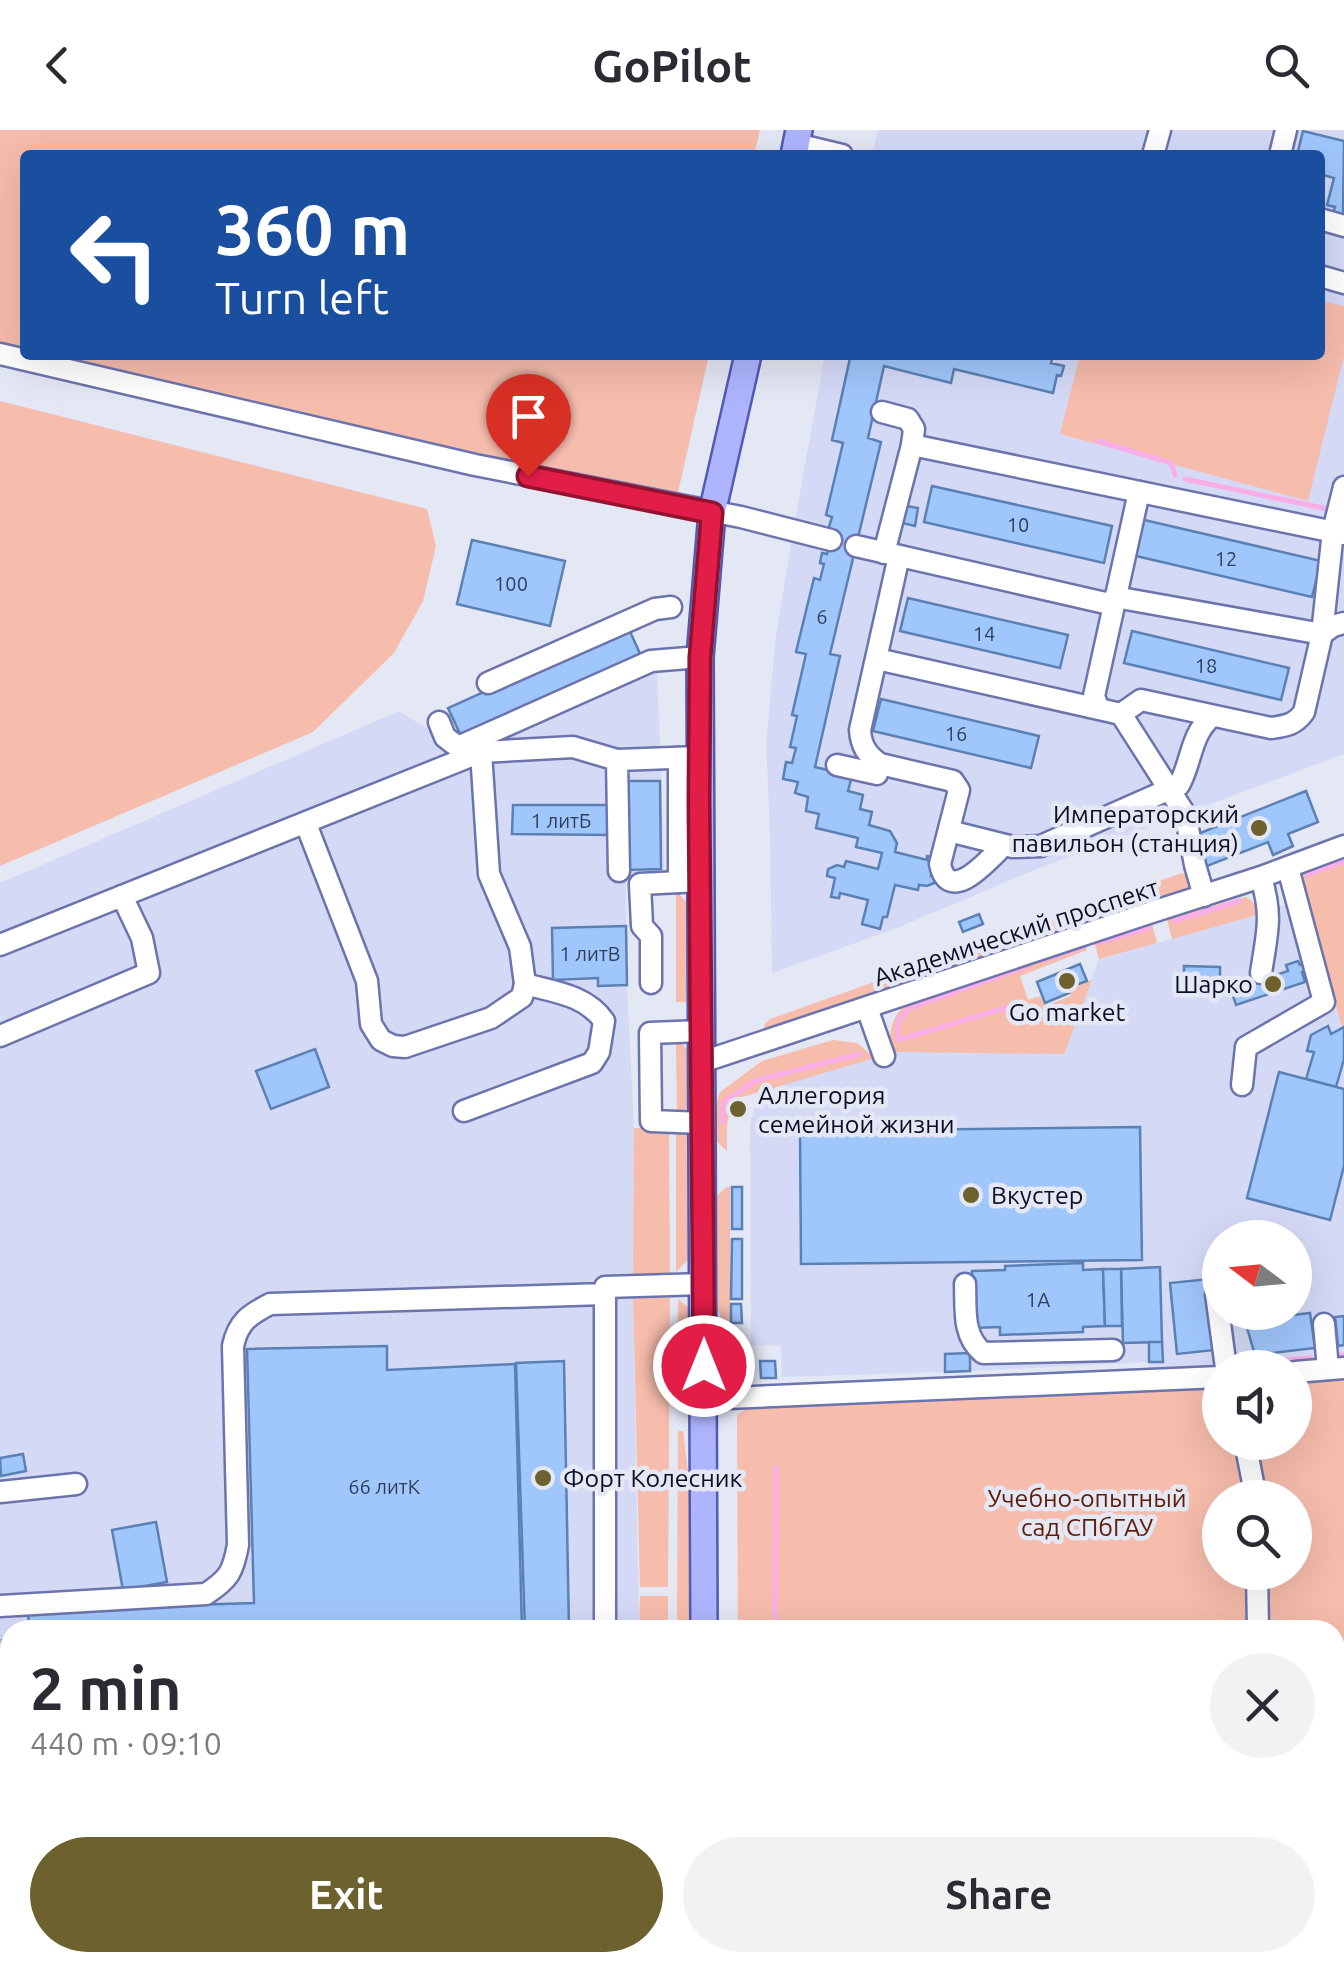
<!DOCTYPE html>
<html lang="en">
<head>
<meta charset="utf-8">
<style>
	:root { --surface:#fff; --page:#f2f2f3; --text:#2b2b33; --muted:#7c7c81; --accent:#6d612e }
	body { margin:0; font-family:Ubuntu,sans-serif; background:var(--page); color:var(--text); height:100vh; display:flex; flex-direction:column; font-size:38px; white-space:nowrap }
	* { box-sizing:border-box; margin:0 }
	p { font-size:32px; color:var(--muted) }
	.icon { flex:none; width:55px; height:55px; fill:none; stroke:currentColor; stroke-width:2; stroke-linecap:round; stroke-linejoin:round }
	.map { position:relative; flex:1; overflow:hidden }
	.drawer { position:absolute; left:0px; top:1490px; width:1345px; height:352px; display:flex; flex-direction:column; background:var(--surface); border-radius:30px 30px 0 0; box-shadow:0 10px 40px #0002 }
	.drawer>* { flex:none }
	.guide { position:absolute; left:20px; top:20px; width:1305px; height:210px; border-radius:10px; box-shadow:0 10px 40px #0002; background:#1a4fa0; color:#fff; overflow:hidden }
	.needle { width:65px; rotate:286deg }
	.buttons { position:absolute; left:1202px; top:1090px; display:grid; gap:20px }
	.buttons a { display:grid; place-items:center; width:110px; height:110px; border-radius:50%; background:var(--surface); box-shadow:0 10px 40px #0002; font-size:50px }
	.pin { position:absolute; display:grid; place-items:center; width:85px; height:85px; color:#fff; margin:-102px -42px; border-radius:50% 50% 50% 0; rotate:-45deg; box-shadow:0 0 10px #0007 }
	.pin .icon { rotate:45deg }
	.me { position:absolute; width:110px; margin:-55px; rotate:0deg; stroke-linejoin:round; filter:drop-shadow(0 0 8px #0008) }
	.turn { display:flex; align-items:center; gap:35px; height:210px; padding:0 30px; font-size:45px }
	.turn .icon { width:130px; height:130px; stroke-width:2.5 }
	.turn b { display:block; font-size:70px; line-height:85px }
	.round { display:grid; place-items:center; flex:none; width:105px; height:105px; border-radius:52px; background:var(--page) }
	.summary { display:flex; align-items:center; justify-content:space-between; height:170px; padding:0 30px }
	h1 { font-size:60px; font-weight:600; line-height:75px }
	.action { display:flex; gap:20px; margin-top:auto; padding:20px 30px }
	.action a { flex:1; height:115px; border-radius:60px; background:var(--accent); color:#fff; font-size:40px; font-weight:600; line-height:115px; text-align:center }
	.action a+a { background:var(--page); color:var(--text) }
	header { display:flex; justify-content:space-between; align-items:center; height:130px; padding:0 30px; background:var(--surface); font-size:45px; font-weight:600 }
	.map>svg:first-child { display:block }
	.built { fill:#d4daf6; fill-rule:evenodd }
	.green { fill:#f6bcac; fill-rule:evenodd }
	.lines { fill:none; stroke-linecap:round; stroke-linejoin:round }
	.stream { stroke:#faade6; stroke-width:5 }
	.building { fill:#a0c7fc; stroke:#5b80b3; stroke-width:2.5 }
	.minor-casing { stroke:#6c74ad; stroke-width:25 }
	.major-casing { stroke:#525ab1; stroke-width:30 }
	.minor { stroke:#fff; stroke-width:20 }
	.major { stroke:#aeb5fe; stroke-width:25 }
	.route-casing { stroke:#92132f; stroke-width:25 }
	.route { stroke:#e11d48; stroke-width:18 }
	.poi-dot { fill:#6d612e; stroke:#e4e7f4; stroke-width:4 }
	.labels { text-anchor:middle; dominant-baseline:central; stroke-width:9; stroke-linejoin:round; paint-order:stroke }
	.number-label { font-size:20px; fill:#313d5a }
	.poi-label { font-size:25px; fill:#0c0f24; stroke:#e4e7f4; text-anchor:start }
	.street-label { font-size:25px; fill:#0c0f24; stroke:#e4e7f4 }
	.park-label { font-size:25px; fill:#611c07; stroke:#e4e7f4 }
</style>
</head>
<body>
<header><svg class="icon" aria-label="back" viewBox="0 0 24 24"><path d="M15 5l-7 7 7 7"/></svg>GoPilot<svg class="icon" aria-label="search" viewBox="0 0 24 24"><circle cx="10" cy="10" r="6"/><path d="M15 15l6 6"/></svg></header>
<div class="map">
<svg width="1344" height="1842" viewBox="0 0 1344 1842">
	<rect width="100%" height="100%" fill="#e4e7f4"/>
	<g class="built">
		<polygon points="878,0 1344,0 1344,624 1034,740 897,798 772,843 770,701 766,614 776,505 793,401 825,225 1320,225 1320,25 872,25"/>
		<polygon points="657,539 665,748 626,750 626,796 552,799 554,849 598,848 599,856 627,855 634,998 633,1164 639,1500 10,1500 10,1782 0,1782 0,753 399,581 466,623"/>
		<path d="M1344 754V1231L1150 1241 1149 1232 970 1241V1223L945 1224 943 1242 782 1247 781 1215 751 1216 750 995 759 961 891 922H952L1083 870 1099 829 1257 785ZM1220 1108H1295V1182H1220Z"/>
	</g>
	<g class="green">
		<polygon points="0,0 760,0 754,25 25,25 25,223 0,217"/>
		<polygon points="1320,171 1344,176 1344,226 1308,371 1060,304 1080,225 1320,225"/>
		<polygon points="35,225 709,225 677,367"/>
		<polygon points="0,271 427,379 436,416 423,471 394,523 313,602 0,736"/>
		<polygon points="1344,724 1344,896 1342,896 1296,745"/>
		<polygon points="1182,743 1191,749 1190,759 1184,763 768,902 764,899 765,894 770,889"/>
		<polygon points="676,761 688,774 688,872 676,872"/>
		<path d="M1244 767C1254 769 1255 775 1257 785L1172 809 1167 789Z"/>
		<polygon points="1152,793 1157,813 1099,829 1094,811"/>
		<path d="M1085 813 1087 820 1020 846 1028 870 1040 866 1045 876 1071 866 1069 859 1092 850 1064 924 891 922C889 904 890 888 905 876Z"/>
		<path d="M833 910 857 913 875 928 742 967C724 981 727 1001 727 1021L717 1012 715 977 720 962 762 931Z"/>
		<polygon points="676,913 682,914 689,921 690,974 686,979 677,984"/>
		<polygon points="634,998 669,998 670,1145 633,1148"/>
		<polygon points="676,998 688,1006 689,1129 676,1142"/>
		<polygon points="726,1057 730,1057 730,1193 722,1190 718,1180 717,1070 718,1065"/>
		<polygon points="633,1167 670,1168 668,1457 640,1457"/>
		<polygon points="678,1169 689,1178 689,1199 683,1242 678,1242"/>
		<path d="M1344 1245V1842H743L742 1832H1335V1500H738L737 1285 750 1276 1030 1267 1220 1256V1312H1295V1250ZM1220 1368H1295V1442H1220Z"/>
		<polygon points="678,1301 683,1301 689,1351 689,1500 677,1500"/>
		<polygon points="640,1466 668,1466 668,1500 639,1500"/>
		<polygon points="547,1832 669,1833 669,1842 546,1842"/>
	</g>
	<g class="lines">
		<g class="stream">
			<polyline points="1098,311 1171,333 1175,345"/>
			<polyline points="1185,349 1328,379"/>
			<polyline points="1307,745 1344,731"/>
			<polyline points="1174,791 1240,771"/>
			<polyline points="1096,813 1149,798"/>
			<polyline points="1041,831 1084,816"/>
			<polyline points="1016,875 898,910 898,892 908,879 1028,836"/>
			<polyline points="723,992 724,972 755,951 860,924"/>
			<polyline points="1337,1225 1344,1225"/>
			<polyline points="1260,1232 1311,1228"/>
			<polyline points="775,1500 776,1338"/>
			<polyline points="691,1840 691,1842"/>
			<polyline points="773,1842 773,1832"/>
		</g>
	</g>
	<g class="building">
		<polygon points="1303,1 1344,11 1343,86 1333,83 1335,77 1327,75 1334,48 1320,44 1320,25 1297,25"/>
		<polygon points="841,225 1050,225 1053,226 1051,233 1064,236 1061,246 1057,245 1053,263 954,239 951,253 884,236 868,308 881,312 830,524 840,526 815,637 852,646 848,661 863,665 860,679 872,682 869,695 890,701 897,713 895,722 927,730 927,726 936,728 931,746 935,747 934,753 927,756 919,755 918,760 895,755 887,787 883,787 880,799 862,794 868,770 840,763 839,768 831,767 835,748 827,746 828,739 837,735 844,737 846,731 878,739 882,723 856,717 858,708 816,698 819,684 806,681 808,667 795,663 798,652 783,649 786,632 792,633 796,618 790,617 797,586 792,585 806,524 796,522 814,448 820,450 824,434 820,433 822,423 827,424 831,410 828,400 832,387 826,385 843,313 832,310 850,228"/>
		<polygon points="932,356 1112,396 1104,433 924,392"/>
		<polygon points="901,375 918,378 915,396 898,392"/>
		<polygon points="1140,389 1321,431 1312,467 1132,425"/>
		<polygon points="472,410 565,431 550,496 457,474"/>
		<polygon points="908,468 1068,505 1060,538 900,501"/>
		<polygon points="628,497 641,526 462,608 448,578"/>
		<polygon points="1132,501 1289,538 1281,570 1124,533"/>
		<polygon points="881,569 1039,606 1031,638 873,601"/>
		<polygon points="626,651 660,651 661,739 627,740"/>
		<polygon points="1306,661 1318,692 1288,704 1293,716 1273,725 1268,712 1202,738 1190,707"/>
		<polygon points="513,675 609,675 609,705 512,704"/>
		<polygon points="979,784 983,794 963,802 959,792"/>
		<polygon points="626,796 627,855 598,856 598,848 553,850 552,798"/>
		<polygon points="1298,831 1300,835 1305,833 1308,840 1302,842 1305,852 1236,875 1231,860 1288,841 1286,835"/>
		<polygon points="1080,834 1087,851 1067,858 1069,863 1045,873 1037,852"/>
		<polygon points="1184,836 1220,837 1220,858 1184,857"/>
		<polygon points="1328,896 1331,904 1344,897 1344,929 1336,957 1306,949 1314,922 1307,921 1311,905"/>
		<polygon points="315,919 329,957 271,979 256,941"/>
		<polygon points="1279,942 1344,959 1344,1036 1330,1090 1247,1068"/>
		<polygon points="1140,997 1142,1130 801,1134 800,1001"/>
		<rect x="732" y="1057" width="10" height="42"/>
		<polygon points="732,1109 742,1109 742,1169 731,1169"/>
		<polygon points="1083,1133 1083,1140 1103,1139 1105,1196 1083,1197 1083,1202 1000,1205 1000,1197 973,1198 972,1141 1005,1140 1005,1136"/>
		<polygon points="1160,1137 1162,1212 1123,1213 1121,1139"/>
		<polygon points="1103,1139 1121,1139 1122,1196 1105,1196"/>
		<polygon points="1208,1149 1215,1220 1177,1224 1170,1153"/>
		<polygon points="731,1174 741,1174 742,1193 731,1193"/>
		<polygon points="1310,1183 1315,1218 1255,1225 1245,1191"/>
		<polygon points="1344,1186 1344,1215 1338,1216 1335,1187"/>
		<polygon points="1149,1212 1162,1212 1163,1232 1149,1232"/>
		<polygon points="387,1216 387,1240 515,1234 522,1500 29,1500 28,1480 254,1473 247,1219"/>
		<polygon points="970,1223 970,1241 945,1242 945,1224"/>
		<polygon points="564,1231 569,1500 525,1500 516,1233"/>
		<polygon points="760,1231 775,1231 776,1248 761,1248"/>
		<polygon points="749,1236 750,1251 730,1251 730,1237"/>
		<polygon points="23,1324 26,1341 1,1346 0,1328"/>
		<polygon points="156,1392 167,1452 123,1460 112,1400"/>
		<polygon points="10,1509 10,1681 7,1681 2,1510"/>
		<polygon points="1335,1677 1340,1677 1339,1721 1335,1721"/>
		<polygon points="10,1753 10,1784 0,1785 0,1754"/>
	</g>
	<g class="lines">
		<g class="minor-casing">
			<g id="minor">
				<polyline points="796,14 842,25"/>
				<polyline points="1153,25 1160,0"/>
				<polyline points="1280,25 1286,0"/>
				<polyline points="1320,89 1344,96"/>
				<polyline points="1320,146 1344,153"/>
				<polyline points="0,224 475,335 741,387 831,410"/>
				<polyline points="882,282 908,289 914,299 912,315 1344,404"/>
				<polyline points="856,416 1114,475"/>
				<polyline points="884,423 912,315"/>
				<path d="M899 426 860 600C861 616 867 625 880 634L953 651 959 660 940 734C949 777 989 729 1003 716"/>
				<polyline points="1115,467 1322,504 1333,496 1344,493"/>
				<polyline points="877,529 1121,584 1183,681"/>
				<polyline points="488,553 655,479 671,477"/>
				<polyline points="1098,578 1094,566 1139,362"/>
				<path d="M1121 584 1141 570 1271 598C1285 596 1295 595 1304 582L1322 504 1333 401 1344 357"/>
				<polyline points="439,592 445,607 458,617 651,531 700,527"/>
				<polyline points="679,628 679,752"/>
				<polyline points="837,635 877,644 880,634"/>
				<polyline points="1187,693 1195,735 1204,766"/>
				<polyline points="306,694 367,851 371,894 381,910 393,916 405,917 491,888 522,867 525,854 520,817 489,744 481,622"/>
				<path d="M949 701 1013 717 1041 716 1179 655C1192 632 1190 605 1212 586"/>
				<polyline points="619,741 617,630 699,627"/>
				<path d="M1261 747C1273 787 1267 803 1261 843"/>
				<polyline points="0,815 481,622 573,617 617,630"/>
				<polyline points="651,853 651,806 642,796 640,754 700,751"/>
				<polyline points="867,878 884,926"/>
				<polyline points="702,901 650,903 651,991 703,993"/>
				<polyline points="0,906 149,843 142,808 122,766"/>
				<polyline points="702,932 1146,784 1261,747 1344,716"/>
				<polyline points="1242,955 1246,917 1324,872 1288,738"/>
				<path d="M464 981 592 933 599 922 604 891C586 865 554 862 525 854"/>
				<path d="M965 1154C966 1180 962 1205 983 1223L1113 1220"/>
				<polyline points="605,1164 605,1500"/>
				<polyline points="1216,1164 1226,1238"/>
				<polyline points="1324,1194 1328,1239"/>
				<polyline points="1295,1242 1344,1238"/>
				<polyline points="704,1269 1220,1247"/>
				<polyline points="1245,1312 1256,1368"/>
				<polyline points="0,1362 76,1354"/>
				<polyline points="1257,1442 1258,1500"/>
				<path d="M0 1476 206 1464C229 1449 233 1442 238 1415L233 1216C238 1192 249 1185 270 1174L605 1164V1157L704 1154"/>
				<polyline points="0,1706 6,1721 10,1724"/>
				<polyline points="0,1812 10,1812"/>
				<polyline points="540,1832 541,1842"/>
				<polyline points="1259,1842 1259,1832"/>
			</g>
		</g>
		<g class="major-casing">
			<g id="major">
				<polyline points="794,25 799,0"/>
				<polyline points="704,1500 700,527 712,383 748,225"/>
				<polyline points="706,1832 706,1842"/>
			</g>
		</g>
		<use href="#minor" class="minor"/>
		<use href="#major" class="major"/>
	</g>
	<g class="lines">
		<g class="route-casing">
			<polyline id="route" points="528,346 712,383 700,527 699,671 704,1236"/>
		</g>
		<use href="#route" class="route"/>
	</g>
	<g class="poi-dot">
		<circle cx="1259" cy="698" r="10"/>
		<circle cx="1067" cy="851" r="10"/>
		<circle cx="1273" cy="854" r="10"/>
		<circle cx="738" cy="979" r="10"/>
		<circle cx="971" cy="1065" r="10"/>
		<circle cx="543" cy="1348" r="10"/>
	</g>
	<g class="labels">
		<g class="number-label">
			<text x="1018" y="394">10</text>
			<text x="1226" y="428">12</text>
			<text x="511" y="453">100</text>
			<text x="822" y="486">6</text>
			<text x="984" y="503">14</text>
			<text x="1206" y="535">18</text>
			<text x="956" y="603">16</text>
			<text x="561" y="690">1 литБ</text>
			<text x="590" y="823">1 литВ</text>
			<text x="1038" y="1169">1А</text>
			<text x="384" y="1356">66 литК</text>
		</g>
		<g class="poi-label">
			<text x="1239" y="684" text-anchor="end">Императорский<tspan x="1239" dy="29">павильон (станция)</tspan></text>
			<text x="1253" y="854" text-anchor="end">Шарко</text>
			<text x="1067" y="882" text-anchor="middle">Go market</text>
			<text x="758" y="965">Аллегория<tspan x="758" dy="29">семейной жизни</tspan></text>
			<text x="991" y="1065">Вкустер</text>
			<text x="563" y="1348">Форт Колесник</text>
		</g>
		<g class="street-label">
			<text transform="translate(1016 802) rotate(-18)">Академический проспект</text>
		</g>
		<g class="park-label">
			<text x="1087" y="1368">Учебно-опытный<tspan x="1087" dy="29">сад СПбГАУ</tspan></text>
		</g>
	</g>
</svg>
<div class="buttons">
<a><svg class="needle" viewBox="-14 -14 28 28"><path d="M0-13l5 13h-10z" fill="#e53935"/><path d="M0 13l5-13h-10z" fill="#7c7c81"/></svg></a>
<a><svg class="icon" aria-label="sound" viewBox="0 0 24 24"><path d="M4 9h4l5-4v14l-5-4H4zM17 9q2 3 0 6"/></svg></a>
<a><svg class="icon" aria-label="search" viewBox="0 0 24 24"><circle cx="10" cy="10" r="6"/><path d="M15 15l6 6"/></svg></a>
</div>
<div class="pin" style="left:528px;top:346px;background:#d93025"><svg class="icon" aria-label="arrive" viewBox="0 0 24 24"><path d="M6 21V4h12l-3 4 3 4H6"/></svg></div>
<svg class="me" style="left:704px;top:1236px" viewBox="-20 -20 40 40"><circle r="17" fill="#e11d48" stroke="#fff" stroke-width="3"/><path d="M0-11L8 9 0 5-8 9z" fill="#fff"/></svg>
<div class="guide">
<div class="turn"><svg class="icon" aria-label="left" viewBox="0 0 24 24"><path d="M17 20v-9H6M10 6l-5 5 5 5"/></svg><div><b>360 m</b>Turn left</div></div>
</div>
<section class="drawer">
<div class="summary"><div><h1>2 min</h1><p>440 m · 09:10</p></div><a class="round"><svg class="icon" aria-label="close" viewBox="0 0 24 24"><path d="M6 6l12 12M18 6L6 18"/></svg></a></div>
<div class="action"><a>Exit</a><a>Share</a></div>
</section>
</div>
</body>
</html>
